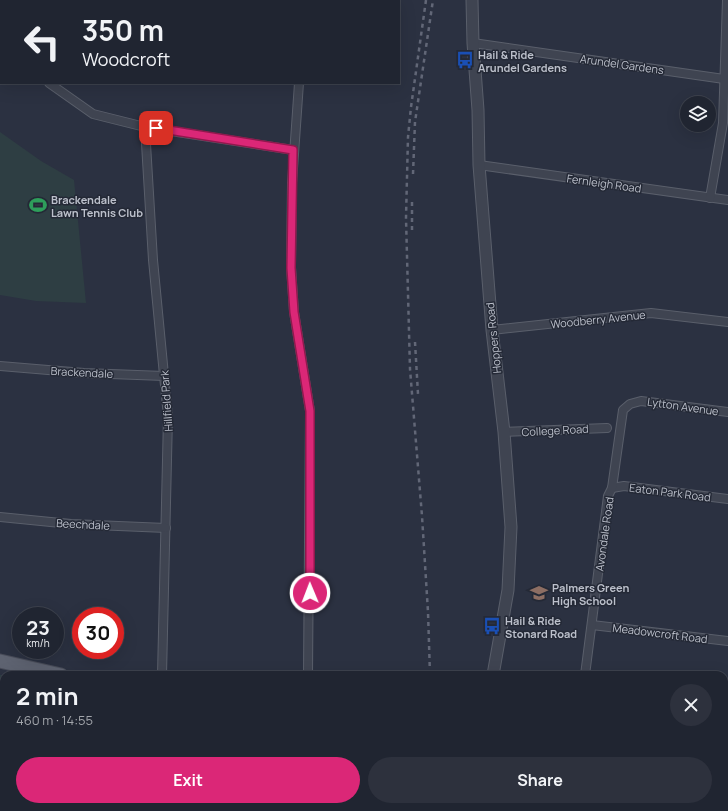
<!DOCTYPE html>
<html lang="en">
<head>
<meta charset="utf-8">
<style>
	:root { --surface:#202531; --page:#2d313d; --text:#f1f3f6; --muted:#a2a5ab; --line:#3d424d; --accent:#db2777 }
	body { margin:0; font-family:Manrope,sans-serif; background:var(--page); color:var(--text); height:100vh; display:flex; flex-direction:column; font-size:15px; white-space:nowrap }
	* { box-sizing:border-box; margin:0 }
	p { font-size:13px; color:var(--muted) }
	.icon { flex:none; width:22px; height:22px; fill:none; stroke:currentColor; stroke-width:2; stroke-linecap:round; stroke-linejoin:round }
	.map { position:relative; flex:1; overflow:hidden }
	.side { position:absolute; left:0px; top:671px; width:728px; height:140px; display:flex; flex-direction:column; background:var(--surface); border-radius:12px 12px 0 0; box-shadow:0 4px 16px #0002,0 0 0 1px var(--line) }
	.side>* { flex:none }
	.banner { position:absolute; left:0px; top:0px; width:400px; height:84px; box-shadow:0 4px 16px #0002,0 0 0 1px var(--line); background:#202531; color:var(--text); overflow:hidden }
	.buttons { position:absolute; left:680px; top:96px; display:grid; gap:8px }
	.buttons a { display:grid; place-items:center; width:36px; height:36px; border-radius:50%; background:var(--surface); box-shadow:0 4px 16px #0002,0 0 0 1px var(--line); font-size:20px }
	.speed { position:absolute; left:12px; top:607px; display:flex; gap:8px; font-size:20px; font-weight:700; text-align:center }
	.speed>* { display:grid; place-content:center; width:52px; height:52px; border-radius:50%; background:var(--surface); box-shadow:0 4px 16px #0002,0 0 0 1px var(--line); line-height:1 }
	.speed small { font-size:10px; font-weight:400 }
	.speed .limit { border:6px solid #d22; background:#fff; color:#111 }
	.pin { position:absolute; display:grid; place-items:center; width:34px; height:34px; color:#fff; margin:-17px; border-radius:8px; box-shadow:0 2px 6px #0006 }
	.me { position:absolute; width:44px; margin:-22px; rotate:359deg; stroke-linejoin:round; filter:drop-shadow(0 0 3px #0008) }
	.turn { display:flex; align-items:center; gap:14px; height:84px; padding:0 16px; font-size:18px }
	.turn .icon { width:52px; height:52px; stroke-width:2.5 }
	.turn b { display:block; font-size:28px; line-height:34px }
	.round { display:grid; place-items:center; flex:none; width:42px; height:42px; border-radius:21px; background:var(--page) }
	.head { display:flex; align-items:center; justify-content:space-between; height:68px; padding:0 16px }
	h1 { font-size:24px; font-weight:700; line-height:30px }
	.primary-button { display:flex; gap:8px; margin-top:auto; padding:8px 16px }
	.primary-button a { flex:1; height:46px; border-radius:24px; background:var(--accent); color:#fff; font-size:16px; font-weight:700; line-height:46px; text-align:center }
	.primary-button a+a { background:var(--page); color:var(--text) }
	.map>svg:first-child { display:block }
	.green { fill:#2e3e43 }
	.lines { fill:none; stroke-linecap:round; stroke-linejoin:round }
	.minor-casing { stroke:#5a5f6b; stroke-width:10 }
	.tertiary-casing { stroke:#5a5f6b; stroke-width:13 }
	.primary-casing { stroke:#494d5a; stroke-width:15 }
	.minor { stroke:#3f4451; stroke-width:8 }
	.tertiary { stroke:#3f4451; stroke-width:11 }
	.primary { stroke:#5e6371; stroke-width:13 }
	.rail { stroke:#626777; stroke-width:2.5; stroke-dasharray:4 4; stroke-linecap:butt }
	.route-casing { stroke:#8e194d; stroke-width:10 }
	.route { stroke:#db2777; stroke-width:7 }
	.labels { text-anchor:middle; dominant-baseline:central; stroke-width:3; stroke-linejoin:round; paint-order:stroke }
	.poi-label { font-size:11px; font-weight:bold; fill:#bcc0cb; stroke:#242936; text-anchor:start }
	.street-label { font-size:11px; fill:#bcc0cb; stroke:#242936 }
</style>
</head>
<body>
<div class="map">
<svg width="728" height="811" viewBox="0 0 728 811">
	<rect width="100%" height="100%" fill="#2b3141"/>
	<g class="green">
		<polygon points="0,132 41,161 74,180 86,303 36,301 0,295"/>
		<polygon points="0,675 4,675 4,731 0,764"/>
	</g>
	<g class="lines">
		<g class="minor-casing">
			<g id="minor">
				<polyline points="312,1 312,0"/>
				<polyline points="473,43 724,79"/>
				<polyline points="0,45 1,46"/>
				<polyline points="49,83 93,114 145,127 293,150"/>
				<polyline points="299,83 292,183 291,267 294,312 310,411 308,675"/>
				<polyline points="145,127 153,260 168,417 162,675"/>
				<polyline points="479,165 728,200"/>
				<polyline points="710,198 723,123 727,0"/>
				<polyline points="492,330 651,313 728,322"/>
				<polyline points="0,366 84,373 164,376"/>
				<polyline points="504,432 607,428"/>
				<polyline points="612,488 624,486 728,499"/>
				<polyline points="0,517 71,524 166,528"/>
				<polyline points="592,625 728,641"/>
				<polyline points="585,675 608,496 612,488 623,410 630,404 641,401 728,412"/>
				<polyline points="724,780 728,781"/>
				<polyline points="56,811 57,807"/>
				<polyline points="183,811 184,807"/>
				<polyline points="307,811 308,807"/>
			</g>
		</g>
		<g class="tertiary-casing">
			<polyline id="tertiary" points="472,0 473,43 478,110 479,165 492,330 504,432 511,527 508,590 493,675"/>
		</g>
		<g class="primary-casing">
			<g id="primary">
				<polyline points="0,661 61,675"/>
				<polyline points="468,807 471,811"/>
			</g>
		</g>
		<use href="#minor" class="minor"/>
		<use href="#tertiary" class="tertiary"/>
		<use href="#primary" class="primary"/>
		<g class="rail">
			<polyline points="426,0 411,107 408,137 406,218 410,369 422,516 428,612 430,675"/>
			<polyline points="413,174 415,122 433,0"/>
			<polyline points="412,202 412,234"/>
			<polyline points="415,342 418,394"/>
			<polyline points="429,811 429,807"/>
		</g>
	</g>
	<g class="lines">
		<g class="route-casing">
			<polyline id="route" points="156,128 293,150 291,268 294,312 310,411 310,593"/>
		</g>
		<use href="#route" class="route"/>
	</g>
	<defs>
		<g id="bus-bare" transform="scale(1.38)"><path d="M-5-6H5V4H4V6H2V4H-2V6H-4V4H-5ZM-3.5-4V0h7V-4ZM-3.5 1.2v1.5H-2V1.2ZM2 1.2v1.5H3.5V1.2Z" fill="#1a4fb4" stroke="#242936" stroke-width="2.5" paint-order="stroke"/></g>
		<g id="stadium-bare" transform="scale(1.38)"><path d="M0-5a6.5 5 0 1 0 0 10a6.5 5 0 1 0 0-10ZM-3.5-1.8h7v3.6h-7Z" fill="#2e9e5b" stroke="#242936" stroke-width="2.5" paint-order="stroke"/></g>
		<g id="school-bare" transform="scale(1.38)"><path d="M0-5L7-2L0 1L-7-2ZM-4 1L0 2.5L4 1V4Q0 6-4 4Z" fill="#8d6e63" stroke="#242936" stroke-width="2.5" paint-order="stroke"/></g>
	</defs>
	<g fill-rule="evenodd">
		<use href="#bus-bare" x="465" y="60"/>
		<use href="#stadium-bare" x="38" y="205"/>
		<use href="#school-bare" x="539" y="593"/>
		<use href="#bus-bare" x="492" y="626"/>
	</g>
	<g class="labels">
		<g class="poi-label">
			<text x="478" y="54">Hail &amp; Ride<tspan x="478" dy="13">Arundel Gardens</tspan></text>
			<text x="51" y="199">Brackendale<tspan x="51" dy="13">Lawn Tennis Club</tspan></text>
			<text x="552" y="587">Palmers Green<tspan x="552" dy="13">High School</tspan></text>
			<text x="505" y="620">Hail &amp; Ride<tspan x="505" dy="13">Stonard Road</tspan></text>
		</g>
		<g class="street-label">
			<text transform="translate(622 64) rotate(8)">Arundel Gardens</text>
			<text transform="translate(604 183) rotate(8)">Fernleigh Road</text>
			<text transform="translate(598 319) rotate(-6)">Woodberry Avenue</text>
			<text transform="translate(493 338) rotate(-96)">Hoppers Road</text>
			<text transform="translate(82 372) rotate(3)">Brackendale</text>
			<text transform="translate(166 401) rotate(-94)">Hillfield Park</text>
			<text transform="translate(683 406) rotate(8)">Lytton Avenue</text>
			<text transform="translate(555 430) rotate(-3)">College Road</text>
			<text transform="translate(670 492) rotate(7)">Eaton Park Road</text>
			<text transform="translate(83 524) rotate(3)">Beechdale</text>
			<text transform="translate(604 534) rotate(-82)">Avondale Road</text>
			<text transform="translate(660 633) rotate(7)">Meadowcroft Road</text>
		</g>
	</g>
</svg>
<div class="buttons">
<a><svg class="icon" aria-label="layers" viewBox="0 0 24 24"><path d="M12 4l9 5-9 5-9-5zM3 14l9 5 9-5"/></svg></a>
</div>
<div class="speed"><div>23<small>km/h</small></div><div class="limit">30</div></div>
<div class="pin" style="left:156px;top:128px;background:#d93025"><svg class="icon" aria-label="arrive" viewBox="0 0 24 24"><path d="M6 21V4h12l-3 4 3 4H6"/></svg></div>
<svg class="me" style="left:310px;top:593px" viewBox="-20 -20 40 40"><circle r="17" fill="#db2777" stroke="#fff" stroke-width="3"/><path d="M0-11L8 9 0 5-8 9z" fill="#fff"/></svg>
<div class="banner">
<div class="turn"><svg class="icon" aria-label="left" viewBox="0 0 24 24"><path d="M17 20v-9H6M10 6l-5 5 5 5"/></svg><div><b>350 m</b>Woodcroft</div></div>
</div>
<section class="side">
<div class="head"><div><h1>2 min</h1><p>460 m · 14:55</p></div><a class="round"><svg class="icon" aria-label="close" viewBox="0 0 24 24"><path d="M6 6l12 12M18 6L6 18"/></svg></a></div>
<div class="primary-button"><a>Exit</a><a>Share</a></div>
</section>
</div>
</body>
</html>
